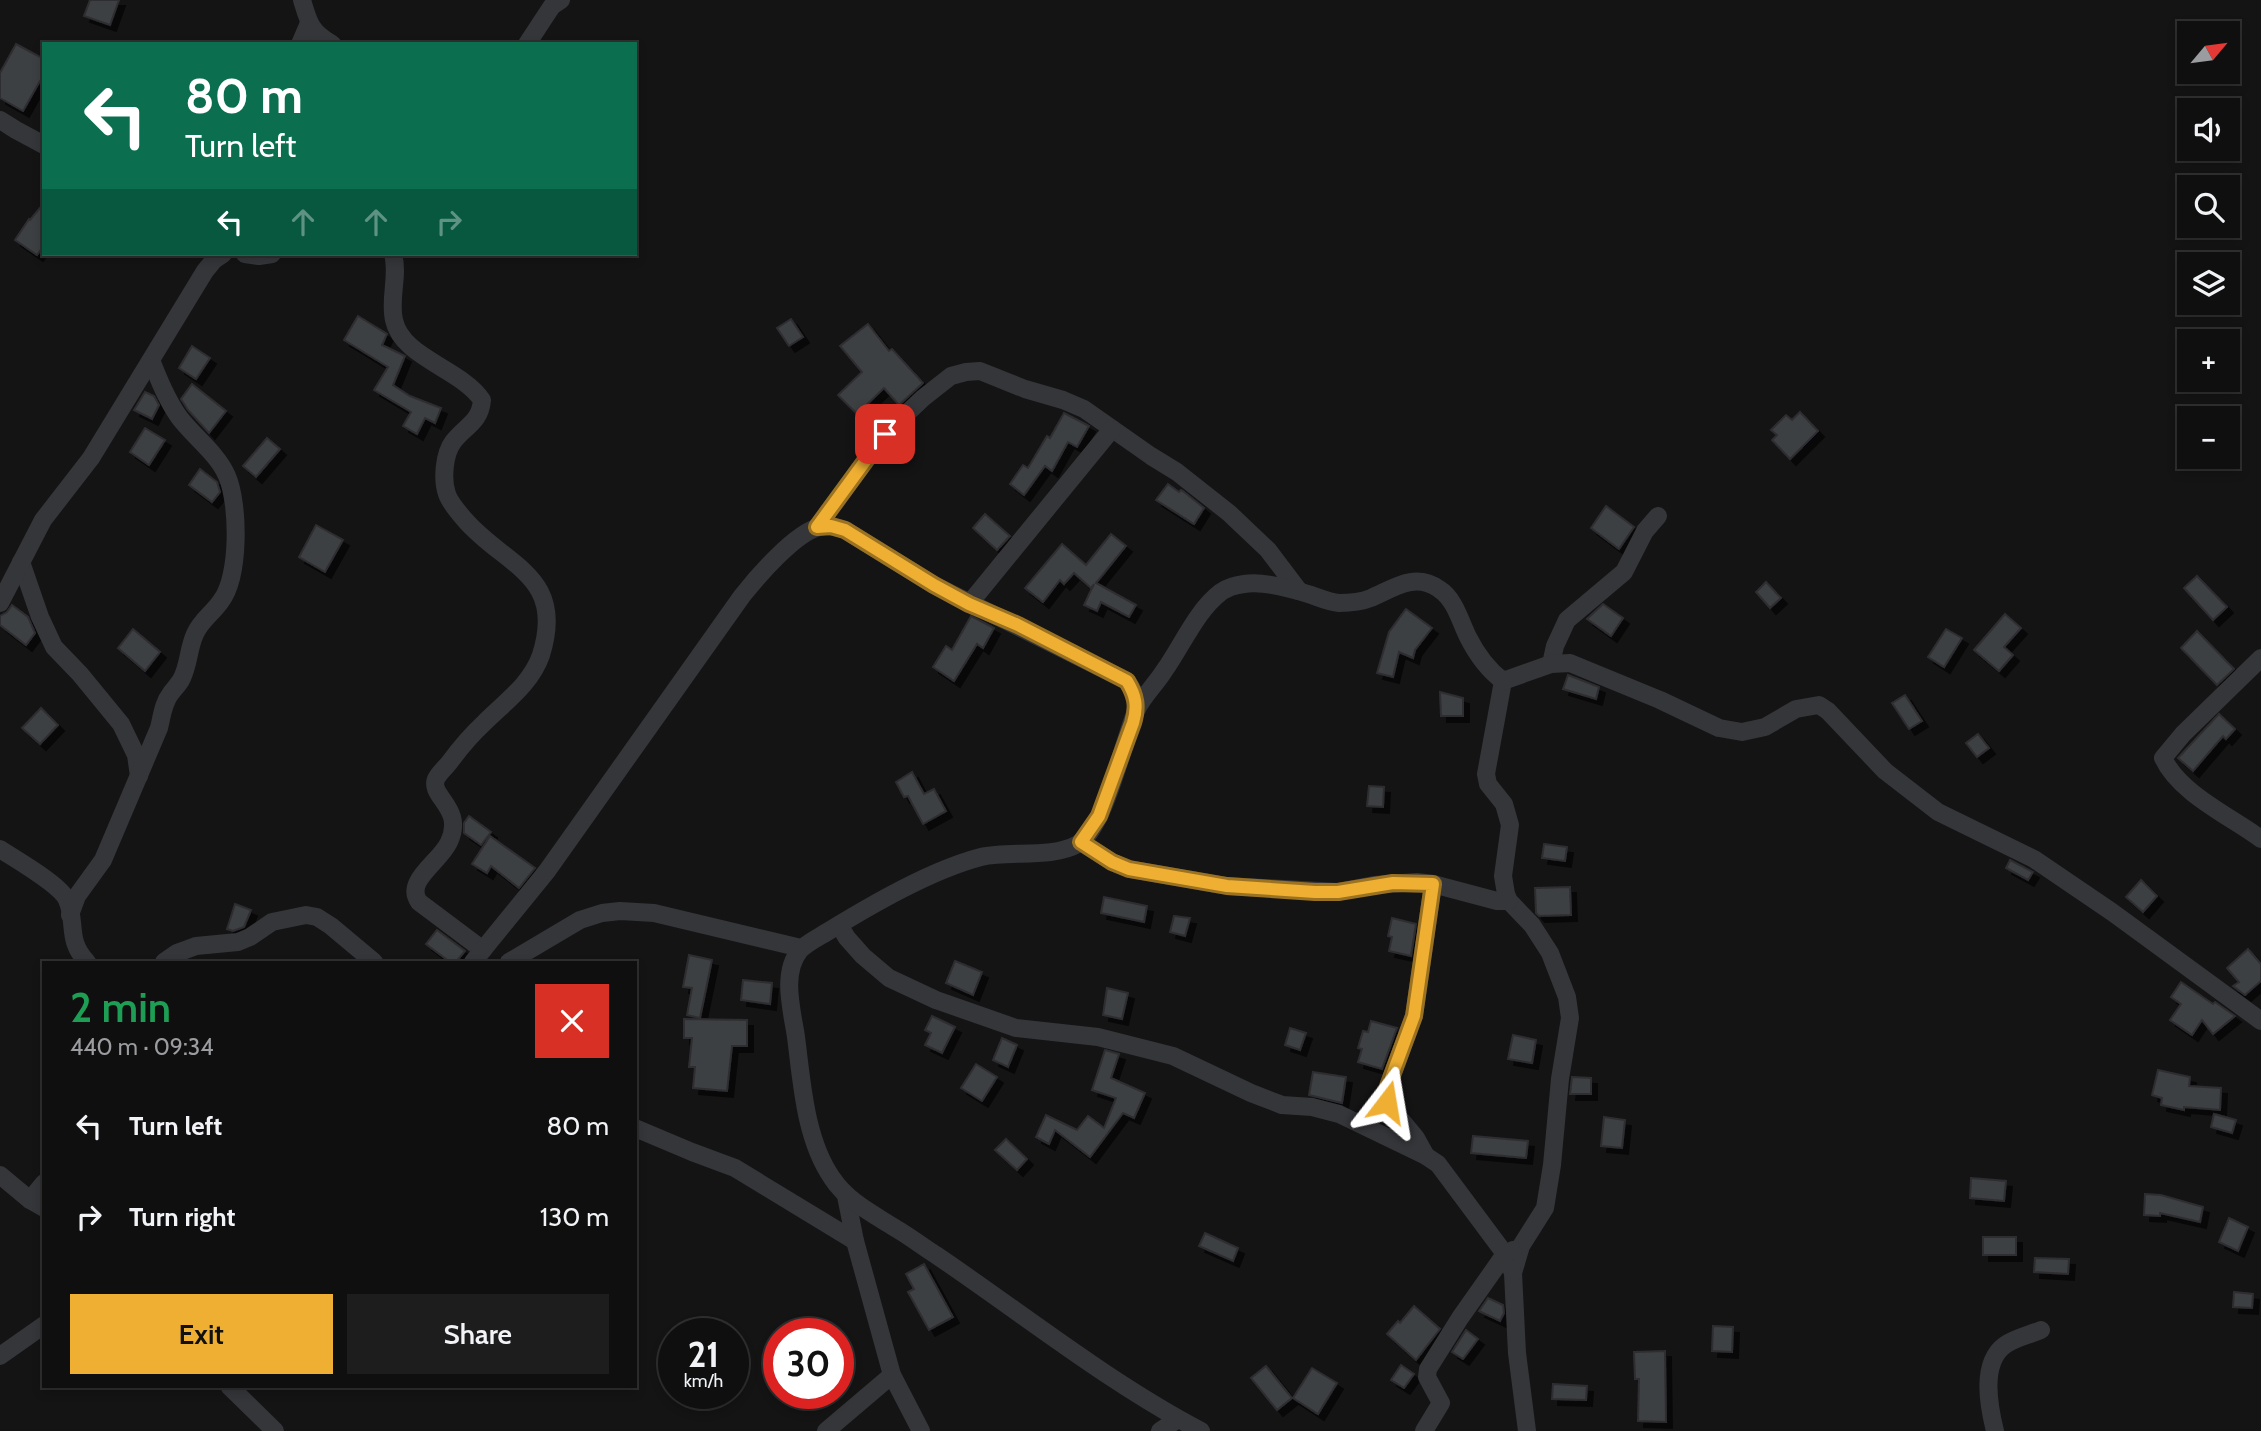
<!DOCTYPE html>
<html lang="en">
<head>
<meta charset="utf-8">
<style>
	:root { --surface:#0f0f10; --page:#1d1d1e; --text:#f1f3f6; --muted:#9b9c9f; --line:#2f2f30; --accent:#eeaf33 }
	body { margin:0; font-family:Cabin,sans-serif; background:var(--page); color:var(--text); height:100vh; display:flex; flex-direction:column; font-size:26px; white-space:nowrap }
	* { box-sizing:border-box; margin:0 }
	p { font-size:23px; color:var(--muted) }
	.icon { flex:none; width:38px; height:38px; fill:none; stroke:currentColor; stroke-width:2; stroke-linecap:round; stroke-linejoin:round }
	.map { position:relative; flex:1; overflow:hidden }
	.panel { position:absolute; left:42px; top:961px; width:595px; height:427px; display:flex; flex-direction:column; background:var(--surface); border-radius:0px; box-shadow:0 4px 10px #0003,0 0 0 2px var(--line) }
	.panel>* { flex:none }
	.top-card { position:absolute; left:42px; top:42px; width:595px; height:214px; border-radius:0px; box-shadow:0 4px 10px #0003,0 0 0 2px var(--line); background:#0b6e4f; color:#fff; overflow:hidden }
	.needle { width:46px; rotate:61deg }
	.tools { position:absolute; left:2177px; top:21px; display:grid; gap:14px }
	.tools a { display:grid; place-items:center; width:63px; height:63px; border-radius:0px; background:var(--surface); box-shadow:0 4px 10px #0003,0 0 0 2px var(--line); font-size:35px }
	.speed { position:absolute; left:658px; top:1318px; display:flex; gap:14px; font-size:35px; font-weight:700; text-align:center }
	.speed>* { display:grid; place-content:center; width:91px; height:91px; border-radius:50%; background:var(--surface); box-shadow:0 4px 10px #0003,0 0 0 2px var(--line); line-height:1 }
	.speed small { font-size:18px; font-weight:400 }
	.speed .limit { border:10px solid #d22; background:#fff; color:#111 }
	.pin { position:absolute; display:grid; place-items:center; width:60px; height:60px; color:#fff; margin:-30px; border-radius:14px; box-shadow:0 4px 10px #0006 }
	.me { position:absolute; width:77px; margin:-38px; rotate:14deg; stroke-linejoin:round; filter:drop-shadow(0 0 5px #0008) }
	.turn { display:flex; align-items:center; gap:24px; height:147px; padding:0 28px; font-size:32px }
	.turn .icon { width:91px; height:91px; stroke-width:2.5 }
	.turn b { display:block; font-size:49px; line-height:60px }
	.lanes { display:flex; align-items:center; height:66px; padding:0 28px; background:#0003; justify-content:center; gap:35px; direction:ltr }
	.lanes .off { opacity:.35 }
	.round { display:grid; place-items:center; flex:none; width:74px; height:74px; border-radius:0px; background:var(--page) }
	.overview { display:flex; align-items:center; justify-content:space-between; height:119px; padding:0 28px }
	h1 { font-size:42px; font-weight:600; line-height:52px; color:#1e9e55 }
	.button { display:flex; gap:14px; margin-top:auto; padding:14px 28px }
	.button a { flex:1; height:80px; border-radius:0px; background:var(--accent); color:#111; font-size:28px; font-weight:600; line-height:80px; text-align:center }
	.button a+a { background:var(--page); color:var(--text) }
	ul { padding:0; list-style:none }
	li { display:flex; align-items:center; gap:21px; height:91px; padding:0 28px }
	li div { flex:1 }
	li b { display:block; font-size:26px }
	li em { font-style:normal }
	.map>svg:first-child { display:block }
	.building { fill:#3e3f42; stroke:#2e2e31; stroke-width:2; filter:url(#shadow) }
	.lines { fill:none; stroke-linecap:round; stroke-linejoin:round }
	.minor { stroke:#35363a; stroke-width:18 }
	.route-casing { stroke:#9b7221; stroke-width:18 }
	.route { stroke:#eeaf33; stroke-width:12 }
</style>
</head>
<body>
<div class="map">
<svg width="2261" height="1431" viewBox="0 0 2261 1431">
	<defs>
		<filter id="shadow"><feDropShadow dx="6" dy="6" stdDeviation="0" flood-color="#0009"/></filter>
	</defs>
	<rect width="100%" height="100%" fill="#141415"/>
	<g class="building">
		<polygon points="90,0 119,0 110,25 84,16"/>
		<polygon points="16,44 44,59 44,74 23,111 0,98 0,73"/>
		<polygon points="44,203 44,245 37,255 15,240 29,219 30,220"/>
		<polygon points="358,316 387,334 382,345 405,356 393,385 410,396 441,408 435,423 425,418 417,434 403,426 411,412 374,390 388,367 344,340"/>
		<polygon points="791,319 803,337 789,346 777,328"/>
		<polygon points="868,324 889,351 892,349 923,383 899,405 884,388 857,414 838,395 862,372 840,346"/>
		<polygon points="192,346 210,358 196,379 179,368"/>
		<polygon points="192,384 226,411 209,433 188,410 181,399"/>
		<polygon points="145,392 154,396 159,405 152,419 134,410"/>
		<polygon points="1800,412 1818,431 1790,459 1772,440 1777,435 1771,430 1786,415 1792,420"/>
		<polygon points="1064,413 1089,426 1077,447 1068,442 1052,471 1045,466 1024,495 1010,484 1023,465 1028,468 1047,436 1050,438"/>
		<polygon points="145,428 165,440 149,465 130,452"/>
		<polygon points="267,438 280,449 256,477 243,466"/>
		<polygon points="200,469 217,482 220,492 212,502 189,485"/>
		<polygon points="1168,484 1179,492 1181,490 1183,491 1204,508 1194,524 1156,500"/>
		<polygon points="1606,506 1634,527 1619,549 1591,528"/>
		<polygon points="985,514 1010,536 997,550 973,528"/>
		<polygon points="316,525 343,540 325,572 299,557"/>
		<polygon points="1111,534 1126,546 1096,583 1136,605 1129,617 1101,602 1097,611 1084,605 1094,584 1091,588 1074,573 1064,584 1060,580 1043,602 1025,588 1062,544 1086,565"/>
		<polygon points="2197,576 2227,607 2213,620 2184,588"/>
		<polygon points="1766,582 1781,598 1770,608 1756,592"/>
		<polygon points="1603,604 1623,618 1611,636 1587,619"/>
		<polygon points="12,605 28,617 35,633 26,645 0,625 0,616 7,612"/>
		<polygon points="1406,609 1432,628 1415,650 1413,658 1399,652 1393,677 1377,673 1389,632"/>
		<polygon points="2005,614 2021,628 2004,647 2013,655 1999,671 1974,650"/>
		<polygon points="971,616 994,628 983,648 977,644 954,681 933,667 946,646 952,650"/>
		<polygon points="133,629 160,652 145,671 118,648"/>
		<polygon points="1946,629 1962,638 1944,667 1928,657"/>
		<polygon points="2197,631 2234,669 2217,685 2181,648"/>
		<polygon points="1568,675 1599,687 1596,699 1563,689"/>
		<polygon points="1440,692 1463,698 1463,716 1441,716"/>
		<polygon points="1905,695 1922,721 1909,729 1892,703"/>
		<polygon points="41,708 58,725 40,744 22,728"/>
		<polygon points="2219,714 2235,729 2226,739 2223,736 2193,771 2178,758"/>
		<polygon points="1978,734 1989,748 1977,757 1966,743"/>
		<polygon points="912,772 924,794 934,789 946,811 923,824 908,796 904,797 896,782"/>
		<polygon points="1369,786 1384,787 1383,807 1367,806"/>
		<polygon points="469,816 491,832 481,845 464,833 464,823"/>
		<polygon points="490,836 535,868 519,888 491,866 487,873 472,864"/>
		<polygon points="1544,844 1567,847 1565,861 1542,858"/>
		<polygon points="2010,860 2033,872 2028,880 2006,868"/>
		<polygon points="2141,880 2157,896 2143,912 2126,897"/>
		<polygon points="1570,887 1571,915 1539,916 1536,913 1535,888"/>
		<polygon points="1104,897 1147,906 1144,922 1101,913"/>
		<polygon points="235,904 251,910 244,927 233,931 227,929"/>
		<polygon points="1174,916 1190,918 1185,936 1170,932"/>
		<polygon points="1392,918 1416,924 1411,956 1389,951 1392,937 1388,936"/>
		<polygon points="437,930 465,951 456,962 450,962 426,944"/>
		<polygon points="2248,949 2261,964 2261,981 2245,995 2233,986 2239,982 2227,968"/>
		<polygon points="689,955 712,960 700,1018 687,1015 692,988 683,987"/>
		<polygon points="955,961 982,972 973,995 946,983"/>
		<polygon points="743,980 772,983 770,1004 741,1000"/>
		<polygon points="2181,982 2213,1004 2215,1002 2235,1016 2213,1034 2202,1020 2192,1035 2170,1020 2181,1004 2171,997"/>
		<polygon points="1107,988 1128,993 1122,1019 1103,1015"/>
		<polygon points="932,1016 955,1027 942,1053 925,1045 931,1033 925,1030"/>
		<polygon points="684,1019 747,1020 747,1046 732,1046 727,1091 693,1088 695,1067 689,1067 692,1038 684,1038"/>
		<polygon points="1371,1021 1397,1028 1382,1069 1358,1062 1362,1049 1358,1048 1363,1031 1368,1032"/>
		<polygon points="1290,1028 1306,1033 1300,1050 1285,1045"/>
		<polygon points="1513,1035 1536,1040 1532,1063 1508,1059"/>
		<polygon points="1002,1038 1017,1045 1008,1067 993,1060"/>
		<polygon points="1105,1050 1119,1054 1111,1078 1145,1093 1134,1118 1123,1113 1090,1157 1055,1130 1049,1144 1036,1137 1046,1115 1077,1130 1088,1116 1104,1128 1116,1098 1092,1090"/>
		<polygon points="976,1064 997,1077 982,1101 961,1088"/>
		<polygon points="2158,1070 2190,1077 2189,1086 2221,1088 2220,1110 2184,1107 2184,1110 2161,1105 2162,1098 2152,1095"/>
		<polygon points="1313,1072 1346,1077 1342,1103 1309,1095"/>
		<polygon points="1572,1077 1591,1078 1591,1094 1570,1094"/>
		<polygon points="2214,1114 2236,1120 2232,1133 2211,1127"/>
		<polygon points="1604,1117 1625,1120 1622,1148 1601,1146"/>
		<polygon points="1473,1136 1528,1141 1526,1158 1471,1153"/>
		<polygon points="1006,1139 1027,1159 1017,1170 995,1150"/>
		<polygon points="1971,1178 2006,1181 2004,1201 1970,1198"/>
		<polygon points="2145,1194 2161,1195 2203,1207 2200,1222 2160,1213 2160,1216 2144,1215"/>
		<polygon points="2229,1218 2248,1227 2238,1251 2219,1242"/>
		<polygon points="1205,1233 1238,1248 1233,1261 1199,1246"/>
		<rect x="1983" y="1237" width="33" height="18"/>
		<polygon points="2035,1258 2069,1259 2068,1274 2034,1272"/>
		<polygon points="924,1264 953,1317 929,1330 908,1292 914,1289 906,1274"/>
		<polygon points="2234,1292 2253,1294 2252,1308 2233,1307"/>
		<polygon points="1488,1298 1503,1305 1504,1313 1500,1321 1479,1311"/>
		<polygon points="1414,1306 1440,1329 1416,1360 1387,1334 1398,1321 1400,1323"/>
		<polygon points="1713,1326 1733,1327 1732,1352 1712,1351"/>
		<polygon points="1466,1330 1478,1339 1463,1359 1452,1352"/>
		<polygon points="1665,1351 1666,1422 1638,1421 1639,1379 1635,1379 1634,1352"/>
		<polygon points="1401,1365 1414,1374 1404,1388 1391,1380"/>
		<polygon points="1266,1366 1292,1398 1277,1410 1251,1378"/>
		<polygon points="1312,1368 1337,1383 1318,1414 1293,1398"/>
		<polygon points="1553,1384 1587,1386 1586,1400 1552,1399"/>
	</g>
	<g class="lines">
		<g class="minor">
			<path d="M302 0C309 23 310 31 332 44"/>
			<polyline points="300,44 309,23"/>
			<polyline points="527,44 552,6 561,0"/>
			<polyline points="0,120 16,130 44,145"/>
			<polyline points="245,254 259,256 272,254"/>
			<path d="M393 254C399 276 389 298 394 320 402 358 460 368 482 400 480 423 465 426 453 442 444 454 442 480 447 494 450 503 458 512 465 520 506 567 566 575 541 655 531 684 505 702 484 723 471 735 460 748 449 763 445 768 439 773 436 779 429 797 465 808 449 842 440 862 404 881 419 902L483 950"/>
			<polyline points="817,527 885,434 923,398 951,376 966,372 980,371 1025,389 1063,400 1084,409 1151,456 1177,472 1229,513 1268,550 1299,591"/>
			<polyline points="21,562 40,617 54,647 80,674 121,724 136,755 139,776"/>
			<polyline points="0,603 43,520 91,458 205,271 214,260 223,254"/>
			<polyline points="969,604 1112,429"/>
			<path d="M2261 658 2183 734 2163 758C2180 794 2230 816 2261 839"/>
			<polyline points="1551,664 1555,646 1567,620 1624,572 1645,531 1658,516"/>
			<polyline points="1503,681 1486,774 1488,784 1504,804 1510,825 1503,876 1506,894 1509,901 1532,925 1550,953 1567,997 1570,1018 1560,1079 1552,1165 1545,1208 1521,1246 1513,1273 1517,1353 1527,1431"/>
			<polyline points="1081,842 1112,862 1129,869 1227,886 1338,892 1374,885 1417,882 1433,884 1497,901 1509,901"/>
			<path d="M0 849C15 859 61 885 67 900 77 923 66 940 87 962"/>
			<path d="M70 915 77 896 103 860 159 728C162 716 163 703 171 693 174 689 178 685 181 680 189 666 188 649 195 634 201 620 213 613 221 601 240 576 239 504 227 476 217 453 194 437 179 417 167 400 159 380 151 360"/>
			<polyline points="839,925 847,938 863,956 889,978 936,1000 1016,1028 1098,1037 1173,1056 1251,1093 1282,1105 1312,1107 1339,1114 1426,1156 1438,1164 1505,1254 1513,1273"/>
			<polyline points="164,962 177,953 196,946 238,942 250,937 272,922 306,915 317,917 331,926 374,962"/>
			<path d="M473 962 547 871 742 596C757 577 795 533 819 527 828 525 836 527 845 530L934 585 1127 681 1133 691 1137 709"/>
			<polyline points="509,962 580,920 602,913 620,911 654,913 801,948"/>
			<polyline points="635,1128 692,1152 735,1168 855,1241"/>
			<polyline points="1426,1156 1416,1138 1386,1102 1387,1089 1414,1016 1433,884"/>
			<polyline points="0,1175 30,1200 44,1208"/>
			<polyline points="846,1196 855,1241 892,1375 921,1431"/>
			<polyline points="30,1200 44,1183"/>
			<polyline points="0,1356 44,1325"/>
			<polyline points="229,1386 275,1431"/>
			<polyline points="826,1431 892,1375"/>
			<polyline points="1160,1431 1178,1419"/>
			<path d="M1201 1431C1108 1382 1023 1314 936 1255 922 1246 909 1236 895 1228 873 1214 847 1201 832 1178 805 1139 802 1083 796 1037 792 1010 781 973 800 950 807 943 819 937 827 932 871 905 931 870 981 857 1010 850 1051 859 1078 844 1105 828 1123 742 1136 711 1142 697 1156 684 1164 671 1182 646 1196 611 1221 592 1228 587 1236 585 1244 584 1264 581 1289 588 1308 594 1318 597 1328 602 1339 603 1350 603 1361 602 1371 598 1394 588 1415 572 1439 589 1455 599 1460 621 1468 637 1477 655 1487 669 1503 681L1551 664 1570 663 1660 700 1719 728 1742 732 1765 727 1796 709 1819 705 1828 711 1885 771 1938 812 2034 859 2112 912 2261 1021"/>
			<polyline points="1424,1431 1441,1403 1427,1377 1428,1369 1460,1318 1505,1254 1513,1250"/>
			<path d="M1995 1431C1989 1407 1980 1363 2005 1345 2015 1338 2029 1335 2041 1330"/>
		</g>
	</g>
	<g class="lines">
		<g class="route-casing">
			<path id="route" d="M885 434 817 527 831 526 845 530 934 585 969 604 1018 625 1127 681C1136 696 1138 706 1133 723L1099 816 1081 842 1112 862 1129 869 1227 886 1315 892H1338L1393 883 1433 884 1414 1016 1387 1089V1102"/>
		</g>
		<use href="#route" class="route"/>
	</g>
</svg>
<div class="tools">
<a><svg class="needle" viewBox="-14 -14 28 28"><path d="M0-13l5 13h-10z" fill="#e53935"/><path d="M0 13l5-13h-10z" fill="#9b9c9f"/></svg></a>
<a><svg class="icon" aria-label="sound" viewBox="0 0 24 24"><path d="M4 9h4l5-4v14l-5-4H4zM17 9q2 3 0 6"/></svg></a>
<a><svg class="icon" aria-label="search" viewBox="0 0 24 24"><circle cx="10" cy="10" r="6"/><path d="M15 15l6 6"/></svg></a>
<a><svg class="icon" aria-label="layers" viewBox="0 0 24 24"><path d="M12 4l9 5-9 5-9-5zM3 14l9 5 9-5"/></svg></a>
<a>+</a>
<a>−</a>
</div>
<div class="speed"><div>21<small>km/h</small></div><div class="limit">30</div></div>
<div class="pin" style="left:885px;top:434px;background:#d93025"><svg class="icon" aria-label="arrive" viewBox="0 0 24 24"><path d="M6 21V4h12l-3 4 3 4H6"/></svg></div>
<svg class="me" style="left:1387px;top:1102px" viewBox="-20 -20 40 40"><path d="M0-17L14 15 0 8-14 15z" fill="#eeaf33" stroke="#fff" stroke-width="4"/></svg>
<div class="top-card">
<div class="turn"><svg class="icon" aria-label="left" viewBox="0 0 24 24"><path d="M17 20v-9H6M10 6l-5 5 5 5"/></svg><div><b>80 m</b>Turn left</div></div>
<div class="lanes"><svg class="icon" aria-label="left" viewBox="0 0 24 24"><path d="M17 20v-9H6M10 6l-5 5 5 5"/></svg><svg class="icon off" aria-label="ahead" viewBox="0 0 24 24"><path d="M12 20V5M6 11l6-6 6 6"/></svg><svg class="icon off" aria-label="ahead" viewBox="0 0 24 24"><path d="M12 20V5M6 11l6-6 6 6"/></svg><svg class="icon off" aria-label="right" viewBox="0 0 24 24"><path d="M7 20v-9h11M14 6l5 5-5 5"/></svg></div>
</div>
<section class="panel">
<div class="overview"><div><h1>2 min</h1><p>440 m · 09:34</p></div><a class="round" style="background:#d93025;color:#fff"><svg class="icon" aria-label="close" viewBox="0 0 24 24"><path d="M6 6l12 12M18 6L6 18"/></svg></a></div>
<ul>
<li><svg class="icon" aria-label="left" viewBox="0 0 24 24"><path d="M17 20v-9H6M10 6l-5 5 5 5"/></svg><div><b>Turn left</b></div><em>80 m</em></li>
<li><svg class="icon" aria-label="right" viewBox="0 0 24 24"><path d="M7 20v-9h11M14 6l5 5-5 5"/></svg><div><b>Turn right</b></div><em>130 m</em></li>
</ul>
<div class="button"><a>Exit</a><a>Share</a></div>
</section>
</div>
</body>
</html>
